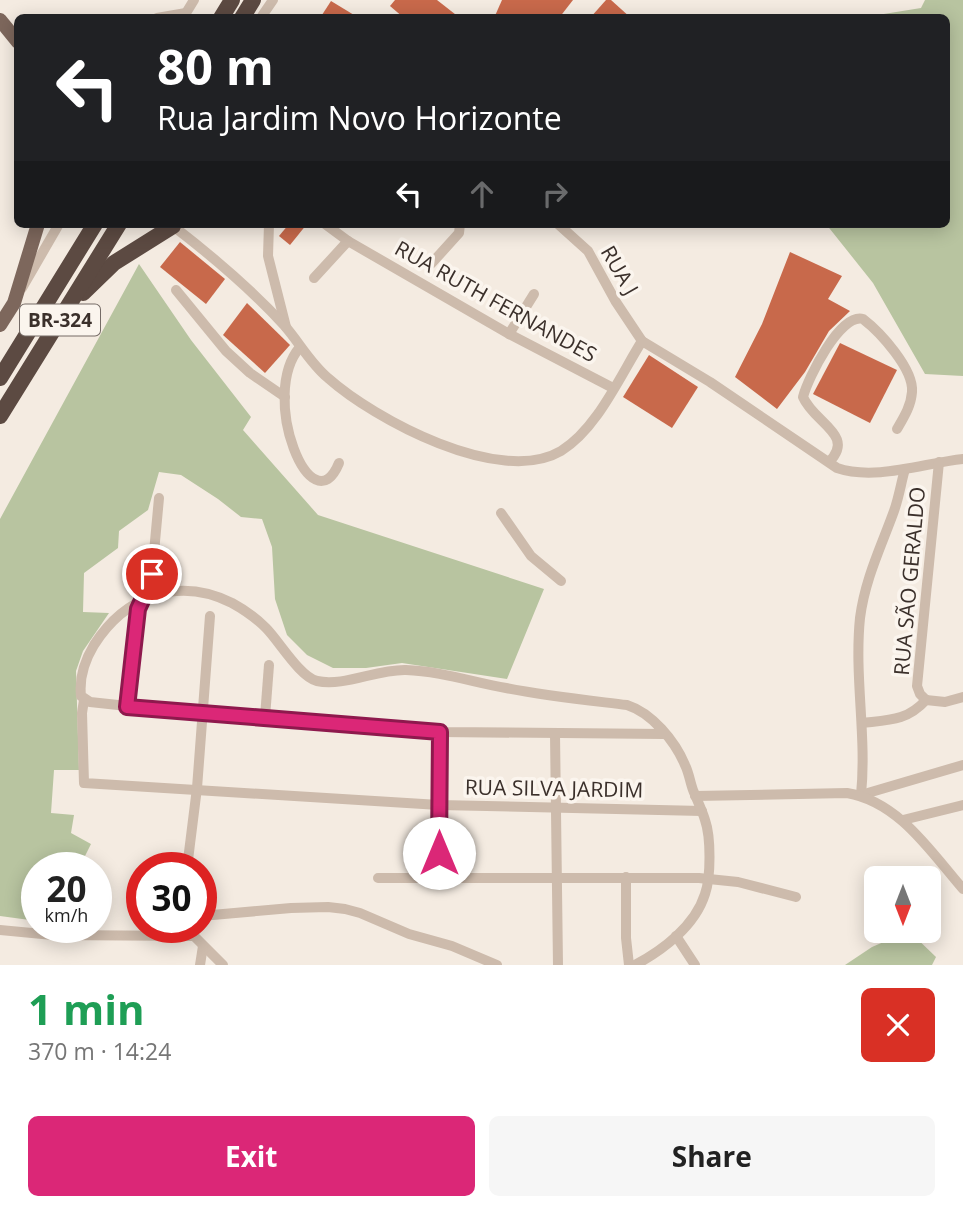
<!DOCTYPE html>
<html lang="en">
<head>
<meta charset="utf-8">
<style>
	:root { --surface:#fff; --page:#f6f6f6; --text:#222; --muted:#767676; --accent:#db2777 }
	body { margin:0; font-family:"Open Sans",sans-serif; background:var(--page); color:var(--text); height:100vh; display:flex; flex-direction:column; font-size:26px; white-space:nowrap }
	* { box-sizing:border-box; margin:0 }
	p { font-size:23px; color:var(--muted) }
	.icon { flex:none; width:38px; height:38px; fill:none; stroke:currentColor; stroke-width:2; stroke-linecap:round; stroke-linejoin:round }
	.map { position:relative; height:965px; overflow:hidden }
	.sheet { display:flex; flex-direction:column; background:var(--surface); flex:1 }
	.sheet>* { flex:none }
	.hud { position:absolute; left:14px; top:14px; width:936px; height:214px; border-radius:10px; box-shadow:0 4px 18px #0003; background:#202124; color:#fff; overflow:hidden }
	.needle { width:46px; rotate:180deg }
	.controls { position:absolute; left:864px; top:866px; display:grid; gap:14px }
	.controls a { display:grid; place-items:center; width:77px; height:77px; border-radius:10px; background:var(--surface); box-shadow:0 4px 18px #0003; font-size:35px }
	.speed { position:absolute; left:21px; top:852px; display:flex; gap:14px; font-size:35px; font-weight:700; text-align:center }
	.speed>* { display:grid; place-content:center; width:91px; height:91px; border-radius:50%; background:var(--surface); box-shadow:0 4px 18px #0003; line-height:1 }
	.speed small { font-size:18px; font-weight:400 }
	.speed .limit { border:10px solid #d22; background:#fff; color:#111 }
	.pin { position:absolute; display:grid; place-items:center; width:60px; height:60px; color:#fff; margin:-30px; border:4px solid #fff; border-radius:50%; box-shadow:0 2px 7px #0007 }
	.me { position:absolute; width:77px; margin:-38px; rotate:0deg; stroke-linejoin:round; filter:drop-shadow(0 0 5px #0008) }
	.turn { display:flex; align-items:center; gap:24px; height:147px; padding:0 28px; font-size:32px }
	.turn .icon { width:91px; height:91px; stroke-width:2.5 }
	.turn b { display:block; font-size:49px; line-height:60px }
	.lanes { display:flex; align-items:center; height:66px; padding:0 28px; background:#0003; justify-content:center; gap:35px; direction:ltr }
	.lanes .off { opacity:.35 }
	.round { display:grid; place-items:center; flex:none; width:74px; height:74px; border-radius:10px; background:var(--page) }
	.head { display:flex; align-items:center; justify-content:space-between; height:119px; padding:0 28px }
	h1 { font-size:42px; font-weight:700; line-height:52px; color:#1e9e55 }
	.cta { display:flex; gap:14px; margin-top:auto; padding:14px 28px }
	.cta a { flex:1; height:80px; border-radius:10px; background:var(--accent); color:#fff; font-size:28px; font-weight:700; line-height:80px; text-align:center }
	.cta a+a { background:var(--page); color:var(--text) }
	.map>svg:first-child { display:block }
	.green { fill:#b8c4a0 }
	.building { fill:#c8694b }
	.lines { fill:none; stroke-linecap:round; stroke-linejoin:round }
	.minor { stroke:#cdbbac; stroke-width:10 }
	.major { stroke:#7d675c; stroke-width:14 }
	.highway { stroke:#5c4a42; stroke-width:16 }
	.route-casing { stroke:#8e194d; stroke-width:18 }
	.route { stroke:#db2777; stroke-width:12 }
	.labels { text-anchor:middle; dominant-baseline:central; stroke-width:7; stroke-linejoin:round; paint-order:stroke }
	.shield { fill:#fbf5ee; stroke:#756b66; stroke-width:2 }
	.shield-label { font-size:19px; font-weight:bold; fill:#3b302b }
	.street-label { font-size:21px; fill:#3b302b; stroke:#fbf5ee }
</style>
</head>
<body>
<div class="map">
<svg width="963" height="965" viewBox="0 0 963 965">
	<rect width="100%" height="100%" fill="#f4ebe1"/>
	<g class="green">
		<polygon points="925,0 963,0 963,376 925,374 873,283 826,224 947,224 947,18 865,17 921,8"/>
		<polygon points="139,264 191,340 251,417 243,430 318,515 544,589 507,679 402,663 366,668 333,668 307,655 287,635 275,599 272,547 262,519 241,517 218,499 181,475 159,472 148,510 119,531 118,548 84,573 83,612 109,613 83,651 76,671 79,770 54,770 51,813 74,815 71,833 91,844 79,868 37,868 37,921 0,916 0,519"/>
		<polygon points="909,931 936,957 932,965 845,965 872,947"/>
	</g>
	<g class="building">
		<polygon points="395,0 437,0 460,18 404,18 390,6"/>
		<polygon points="502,0 573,0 559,18 494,18"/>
		<polygon points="606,0 611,0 631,18 590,18"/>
		<polygon points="331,1 359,18 320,18"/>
		<polygon points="289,224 307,224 290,245 279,236"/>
		<polygon points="180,242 225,279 206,304 160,267"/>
		<polygon points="790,252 842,276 828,299 850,311 829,331 805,372 777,409 735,377 762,324"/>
		<polygon points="247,303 290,345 265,373 223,335"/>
		<polygon points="840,343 897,370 870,423 813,394"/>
		<polygon points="649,355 698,387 672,428 623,397"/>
	</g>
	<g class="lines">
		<g class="minor">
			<polyline points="262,16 273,0"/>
			<polyline points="157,18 186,13"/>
			<polyline points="183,18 194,0"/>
			<polyline points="269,224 268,256 286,327"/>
			<polyline points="325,224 348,241 509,334 613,388"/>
			<polyline points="558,224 588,251 616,302 642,341"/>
			<path d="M173 226C212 256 250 288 284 325 299 342 310 363 328 378 374 419 500 487 561 451 597 429 620 376 642 341L710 382 837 468C875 481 924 463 963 459"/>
			<polyline points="431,264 459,233 460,224"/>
			<polyline points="314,278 348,241"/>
			<polyline points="22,288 59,224"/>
			<polyline points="176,290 226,351 250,373 285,397"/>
			<polyline points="509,334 534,294"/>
			<path d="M300 347C258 396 312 529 339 463"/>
			<path d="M829 462C856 435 814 423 803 397 808 378 840 313 863 319 880 332 914 369 912 392 911 406 904 417 897 429"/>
			<polyline points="501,513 531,556 561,581"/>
			<polyline points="84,700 82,713 84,783 439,805 702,811"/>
			<polyline points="926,700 920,694 917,686 939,462"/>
			<polyline points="926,700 945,702 963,697"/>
			<polyline points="127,707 137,609 149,585 152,574 159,498"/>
			<polyline points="265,717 269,665"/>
			<path d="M862 723C889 720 907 721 926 700"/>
			<polyline points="555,734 558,965"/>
			<path d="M861 795C867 736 854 677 860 618 865 579 881 547 894 511 899 497 901 483 905 469"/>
			<polyline points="861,795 963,765"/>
			<path d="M695 796 847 793C899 802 930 851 963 889"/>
			<polyline points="903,820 963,805"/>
			<polyline points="187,868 197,788 210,616"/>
			<polyline points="626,877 626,938 629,965"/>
			<polyline points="378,878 699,878 738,882 796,897"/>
			<polyline points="439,878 440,732"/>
			<polyline points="201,916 291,908 328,907 345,909 360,913 409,934 452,946 497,965"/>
			<polyline points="186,928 223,965"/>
			<polyline points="0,930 53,935 193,936"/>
			<polyline points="676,936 695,965"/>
			<polyline points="200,965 203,946"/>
			<path d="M635 965C663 950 695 926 705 894 711 877 711 837 705 820 702 810 697 800 693 790 690 782 689 773 685 765 675 741 652 713 627 705 586 700 546 696 506 688 473 682 439 671 406 670 377 669 344 687 317 681 300 677 279 641 266 628 257 619 243 609 232 603 178 576 125 596 94 645 85 660 79 678 81 696L90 702 202 714 440 732 664 734"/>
		</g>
		<g class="major">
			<polyline points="0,20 18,42"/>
			<polyline points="0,325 14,303 38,224"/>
		</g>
		<g class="highway">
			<polyline points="221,18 232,0"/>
			<polyline points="242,18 253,0"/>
			<polyline points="83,293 114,263 173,226"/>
			<polyline points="0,378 95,224"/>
			<polyline points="0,416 119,224"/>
		</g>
	</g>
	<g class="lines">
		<g class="route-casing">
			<polyline id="route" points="152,574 149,585 138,609 127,707 440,732 439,853"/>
		</g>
		<use href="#route" class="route"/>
	</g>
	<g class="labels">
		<rect class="shield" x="20" y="304.5" width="80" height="31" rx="5"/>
		<g class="shield-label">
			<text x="60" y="320">BR-324</text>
		</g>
		<g class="street-label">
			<text transform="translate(620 270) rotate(60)">RUA J</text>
			<text transform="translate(496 301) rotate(29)">RUA RUTH FERNANDES</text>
			<text transform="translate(909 581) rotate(-85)">RUA SÃO GERALDO</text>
			<text transform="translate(554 788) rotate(1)">RUA SILVA JARDIM</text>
		</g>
	</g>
</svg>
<div class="controls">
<a><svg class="needle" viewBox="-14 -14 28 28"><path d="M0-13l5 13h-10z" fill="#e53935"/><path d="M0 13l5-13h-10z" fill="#767676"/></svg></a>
</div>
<div class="speed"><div>20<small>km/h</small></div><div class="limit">30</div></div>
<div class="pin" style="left:152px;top:574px;background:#d93025"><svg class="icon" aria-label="arrive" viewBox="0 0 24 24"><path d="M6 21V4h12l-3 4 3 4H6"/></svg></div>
<svg class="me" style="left:439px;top:853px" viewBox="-20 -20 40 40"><circle r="19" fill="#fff"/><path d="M0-13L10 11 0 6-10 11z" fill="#db2777"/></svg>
<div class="hud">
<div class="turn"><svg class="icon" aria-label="left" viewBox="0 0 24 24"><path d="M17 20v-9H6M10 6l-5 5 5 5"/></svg><div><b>80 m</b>Rua Jardim Novo Horizonte</div></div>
<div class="lanes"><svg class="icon" aria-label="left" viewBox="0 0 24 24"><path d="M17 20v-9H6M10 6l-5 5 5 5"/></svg><svg class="icon off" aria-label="ahead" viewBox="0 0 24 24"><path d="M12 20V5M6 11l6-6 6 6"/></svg><svg class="icon off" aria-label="right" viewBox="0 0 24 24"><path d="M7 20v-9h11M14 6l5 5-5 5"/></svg></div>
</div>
</div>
<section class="sheet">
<div class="head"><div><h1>1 min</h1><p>370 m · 14:24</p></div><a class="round" style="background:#d93025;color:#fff"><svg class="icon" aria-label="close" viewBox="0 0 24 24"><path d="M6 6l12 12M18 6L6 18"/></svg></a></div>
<div class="cta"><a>Exit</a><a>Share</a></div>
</section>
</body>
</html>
